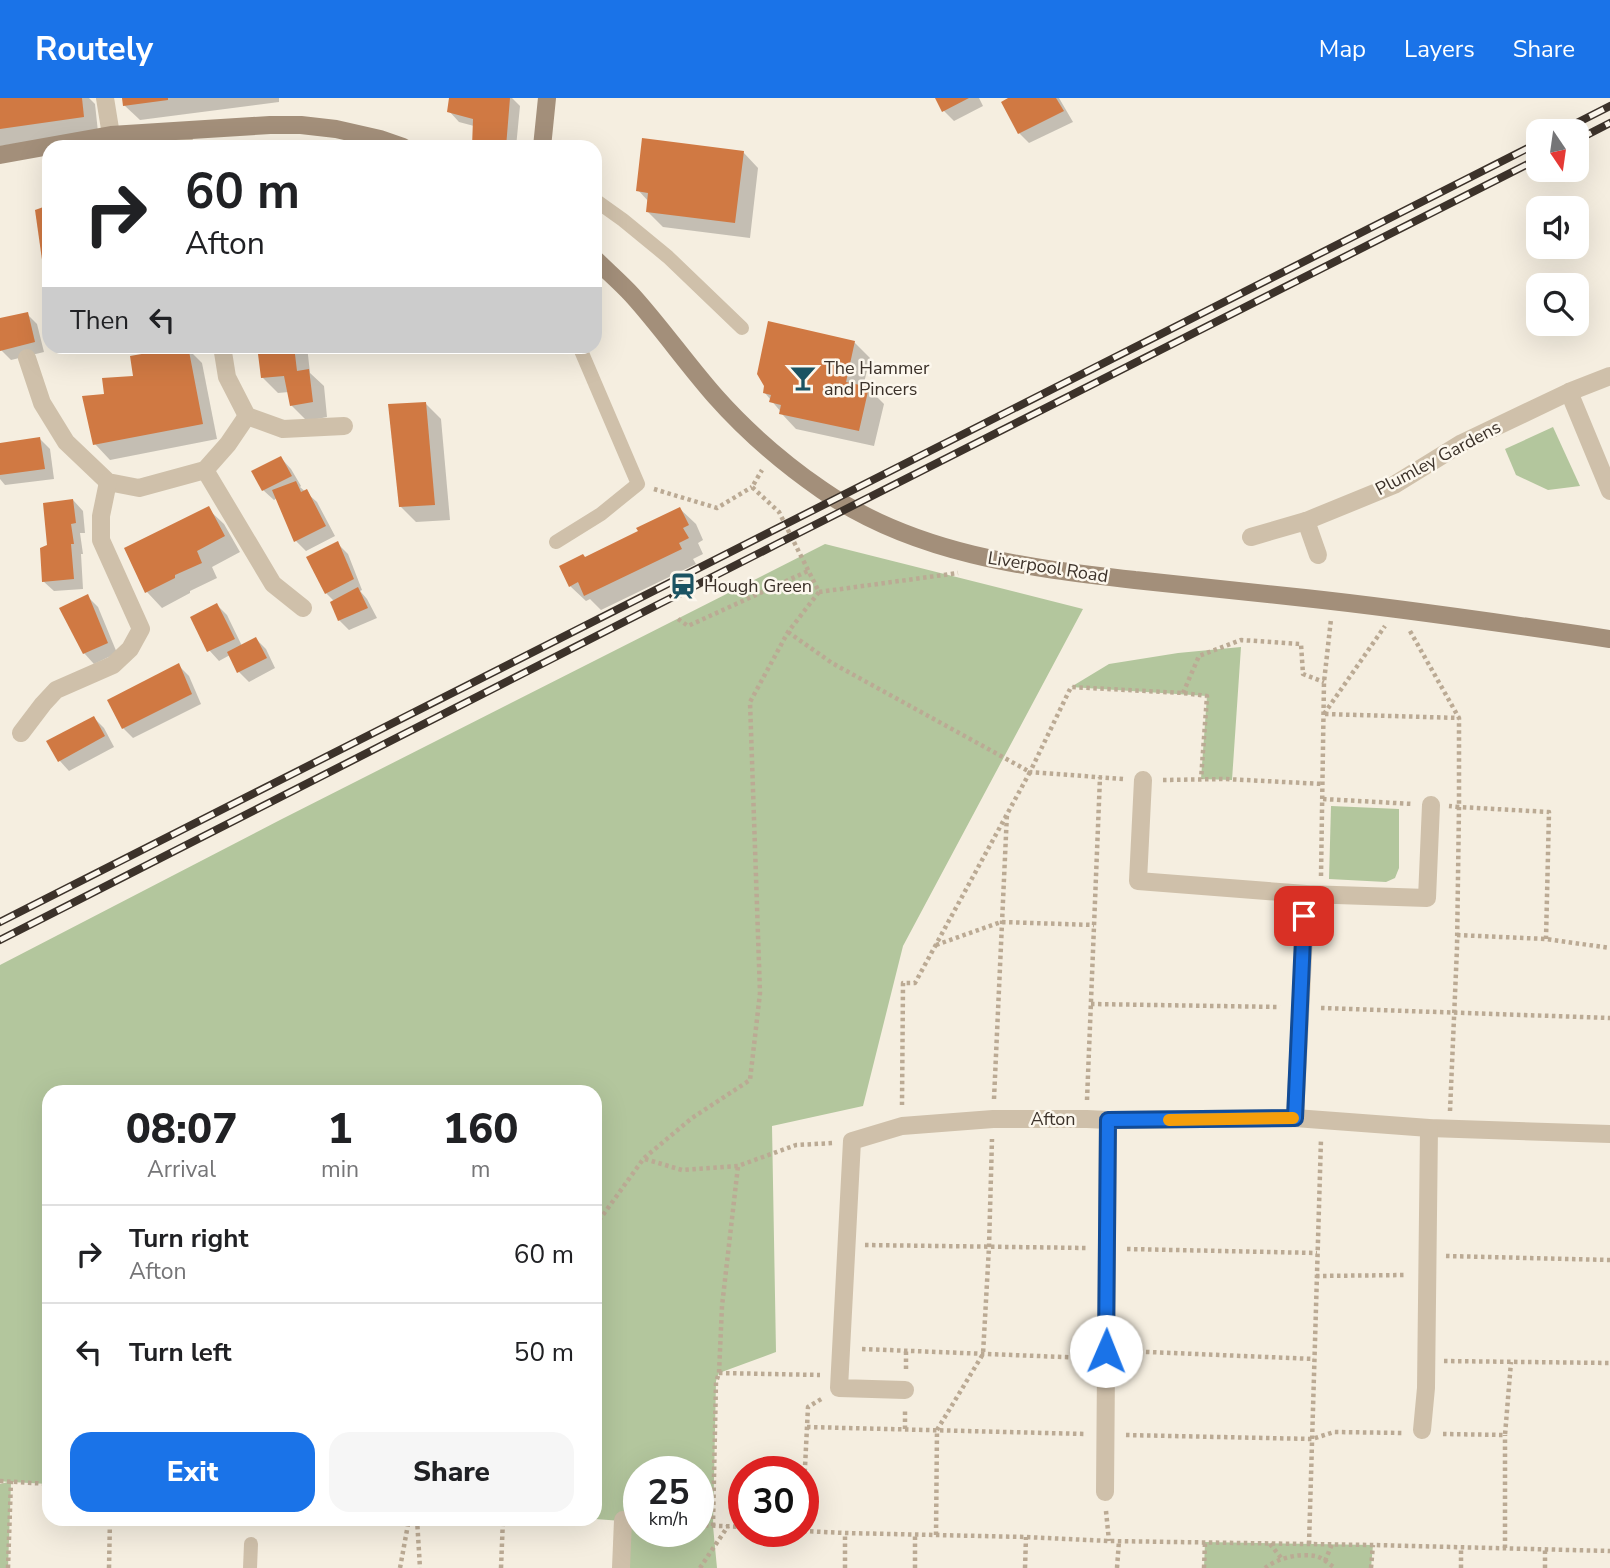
<!DOCTYPE html>
<html lang="en">
<head>
<meta charset="utf-8">
<style>
	:root { --surface:#fff; --page:#f6f6f6; --text:#202124; --muted:#757577; --line:#e0e0e0; --accent:#1a73e8 }
	body { margin:0; font-family:"Nunito Sans",sans-serif; background:var(--page); color:var(--text); height:100vh; display:flex; flex-direction:column; font-size:26px; white-space:nowrap }
	* { box-sizing:border-box; margin:0 }
	p { font-size:23px; color:var(--muted) }
	.icon { flex:none; width:38px; height:38px; fill:none; stroke:currentColor; stroke-width:2; stroke-linecap:round; stroke-linejoin:round }
	.map { position:relative; flex:1; overflow:hidden }
	.drawer { position:absolute; left:42px; top:987px; width:560px; height:441px; display:flex; flex-direction:column; background:var(--surface); border-radius:21px; box-shadow:0 7px 28px #0002 }
	.drawer>* { flex:none }
	.banner { position:absolute; left:42px; top:42px; width:560px; height:214px; border-radius:21px; box-shadow:0 7px 28px #0002; background:#fff; color:var(--text); overflow:hidden }
	.needle { width:46px; rotate:167deg }
	.buttons { position:absolute; left:1526px; top:21px; display:grid; gap:14px }
	.buttons a { display:grid; place-items:center; width:63px; height:63px; border-radius:14px; background:var(--surface); box-shadow:0 7px 28px #0002; font-size:35px }
	.speed { position:absolute; left:623px; top:1358px; display:flex; gap:14px; font-size:35px; font-weight:700; text-align:center }
	.speed>* { display:grid; place-content:center; width:91px; height:91px; border-radius:50%; background:var(--surface); box-shadow:0 7px 28px #0002; line-height:1 }
	.speed small { font-size:18px; font-weight:400 }
	.speed .limit { border:10px solid #d22; background:#fff; color:#111 }
	.pin { position:absolute; display:grid; place-items:center; width:60px; height:60px; color:#fff; margin:-30px; border-radius:14px; box-shadow:0 4px 10px #0006 }
	.me { position:absolute; width:77px; margin:-38px; rotate:1deg; stroke-linejoin:round; filter:drop-shadow(0 0 5px #0008) }
	.turn { display:flex; align-items:center; gap:24px; height:147px; padding:0 28px; font-size:32px }
	.turn .icon { width:91px; height:91px; stroke-width:2.5 }
	.turn b { display:block; font-size:49px; line-height:60px }
	.then { display:flex; align-items:center; height:66px; padding:0 28px; background:#0003; gap:14px; font-size:26px }
	.eta { display:flex; justify-content:space-evenly; align-items:center; height:119px; text-align:center }
	.eta b { font-size:42px; font-weight:800; line-height:49px }
	.button { display:flex; gap:14px; margin-top:auto; padding:14px 28px }
	.button a { flex:1; height:80px; border-radius:21px; background:var(--accent); color:#fff; font-size:28px; font-weight:800; line-height:80px; text-align:center }
	.button a+a { background:var(--page); color:var(--text) }
	ul { padding:0; list-style:none }
	li { display:flex; align-items:center; gap:21px; height:98px; padding:0 28px; border-top:2px solid var(--line) }
	li div { flex:1 }
	li b { display:block; font-size:26px }
	li em { font-style:normal }
	header { display:flex; align-items:center; gap:42px; box-sizing:border-box; height:98px; padding:0 35px; background:var(--accent); color:#fff }
	header strong { font-size:33px }
	nav { display:flex; gap:38px; margin-inline-start:auto; font-size:24px }
	.map>svg:first-child { display:block }
	.green { fill:#b3c69d; fill-rule:evenodd }
	.shadow { fill:#0003 }
	.building { fill:#d07943 }
	.lines { fill:none; stroke-linecap:round; stroke-linejoin:round }
	.path { stroke:#bbaa94; stroke-width:4.5; stroke-dasharray:3.5 3.5; stroke-linecap:butt }
	.lane { stroke:#cfc0aa; stroke-width:14 }
	.street { stroke:#cfc0aa; stroke-width:18 }
	.secondary { stroke:#a38f7a; stroke-width:18 }
	.rail-casing { stroke:#3c322a; stroke-width:8 }
	.rail { stroke:#fcf7ed; stroke-width:5; stroke-dasharray:16; stroke-linecap:butt }
	.route-casing { stroke:#114b97; stroke-width:18 }
	.route { stroke:#1a73e8; stroke-width:12 }
	.slow { stroke:#f59e0b; stroke-width:12 }
	.labels { text-anchor:middle; dominant-baseline:central; stroke-width:5; stroke-linejoin:round; paint-order:stroke }
	.poi-label { font-size:18px; fill:#3c322a; stroke:#fcf7ed; text-anchor:start }
	.street-label { font-size:18px; fill:#3c322a; stroke:#fcf7ed }
</style>
</head>
<body>
<header>
<strong>Routely</strong>
<nav><a>Map</a><a>Layers</a><a>Share</a></nav>
</header>
<div class="map">
<svg width="1610" height="1470" viewBox="0 0 1610 1470">
	<rect width="100%" height="100%" fill="#f5eee0"/>
	<g class="green">
		<polygon points="1553,329 1580,388 1548,392 1516,377 1505,351"/>
		<path d="M825 446 1083 511 903 848 863 1008 772 1028 776 1254 719 1275 716 1283 713 1428 717 1470H621L622 1423 595 1421V994H49V1386L11 1384 8 1470H0V1386L8 1384 0 1383V867L280 722ZM639 1374H698V1433H639Z"/>
		<polygon points="1241,549 1232,682 1201,681 1207,598 1071,589 1109,566 1178,555"/>
		<polygon points="1331,708 1399,711 1399,770 1395,780 1386,784 1329,781"/>
		<polygon points="1205,1445 1205,1444 1373,1447 1371,1470 1204,1470"/>
	</g>
	<g class="shadow">
		<polygon points="0,0 89,0 95,6 98,34 0,48"/>
		<polygon points="124,0 279,0 279,4 140,22 124,7"/>
		<polygon points="473,0 512,0 520,8 516,49 474,49 474,28 459,24 449,13"/>
		<polygon points="937,0 979,0 983,8 954,23 944,13"/>
		<polygon points="1011,0 1059,0 1073,24 1029,45 1019,35"/>
		<polygon points="743,54 758,70 750,140 663,129 648,114 649,104 638,92"/>
		<polygon points="27,216 37,226 44,254 11,262 1,252 0,222"/>
		<polygon points="854,244 870,260 863,289 868,290 884,306 874,348 796,331 781,315 781,314 765,295"/>
		<polygon points="258,248 307,248 310,275 324,288 327,319 307,323 291,307 289,294 278,295 262,279"/>
		<polygon points="187,250 202,265 217,341 110,362 95,346 106,298"/>
		<polygon points="425,305 441,321 450,422 416,424 400,408"/>
		<polygon points="40,341 50,351 54,381 5,387 0,381 0,346"/>
		<polygon points="281,360 291,371 301,388 300,389 317,404 335,438 306,453 296,443 277,400 274,402 263,392"/>
		<polygon points="73,402 83,413 85,435 80,435 83,456 81,456 83,491 54,493 43,483 49,449"/>
		<polygon points="208,411 224,426 240,454 212,469 217,480 190,493 190,495 162,510 147,494 126,451"/>
		<polygon points="680,411 696,426 703,442 698,445 703,456 693,461 696,466 601,512 590,501 586,503 570,488 585,461 640,434"/>
		<polygon points="338,446 348,456 362,492 360,493 367,501 377,520 349,532 339,522 335,504 326,495"/>
		<polygon points="88,499 98,509 117,555 94,566 84,555"/>
		<polygon points="217,507 227,517 242,548 256,541 266,551 275,570 249,584 239,574 230,557 219,563 209,552"/>
		<polygon points="178,567 189,578 201,606 133,640 123,630"/>
		<polygon points="94,620 104,630 114,649 69,673 59,662"/>
	</g>
	<g class="building">
		<polygon points="0,0 82,0 84,19 0,31"/>
		<polygon points="122,0 168,0 168,2 123,8"/>
		<polygon points="449,0 510,0 506,49 472,49 473,21 447,14"/>
		<polygon points="935,0 969,0 942,14"/>
		<polygon points="1008,0 1056,0 1064,13 1018,36 1001,4"/>
		<polygon points="642,40 744,53 735,125 646,114 648,95 636,93"/>
		<polygon points="49,107 49,197 47,197 35,112"/>
		<polygon points="28,214 35,244 0,253 0,220"/>
		<polygon points="768,223 855,243 846,284 869,289 859,333 779,316 781,307 769,304 771,297 763,295 764,288 757,276"/>
		<polygon points="188,248 203,326 93,347 82,298 104,296 102,280 133,278 130,258"/>
		<polygon points="257,248 294,248 297,273 309,271 313,304 290,308 284,278 261,280"/>
		<polygon points="426,304 435,407 399,409 388,306"/>
		<polygon points="40,339 45,371 0,377 0,345"/>
		<polygon points="281,358 292,378 262,393 251,373"/>
		<polygon points="296,383 301,394 307,391 326,428 294,444 272,392"/>
		<polygon points="73,401 76,425 71,426 74,446 71,446 74,481 42,484 40,450 47,447 43,405"/>
		<polygon points="209,408 225,438 197,453 202,465 175,477 175,480 145,495 124,450"/>
		<polygon points="680,409 689,427 683,430 689,440 679,445 682,451 584,498 578,484 569,489 559,468 583,456 585,459 638,433 636,430"/>
		<polygon points="338,443 354,481 325,496 306,459"/>
		<polygon points="358,489 368,510 338,523 330,504"/>
		<polygon points="88,496 108,545 83,556 59,510"/>
		<polygon points="217,505 235,541 207,554 190,519"/>
		<polygon points="256,539 267,560 237,575 227,554"/>
		<polygon points="179,565 192,596 122,631 107,602"/>
		<polygon points="94,618 105,638 58,664 46,643"/>
	</g>
	<g class="lines">
		<g class="path">
			<polyline points="654,391 717,410 752,389"/>
			<polyline points="819,494 958,475"/>
			<polyline points="678,521 688,528 808,473"/>
			<polyline points="1410,533 1459,620 1459,709 1449,708"/>
			<polyline points="788,534 832,565 1030,674 915,885 903,885 902,1007"/>
			<polyline points="1183,595 1199,558 1241,542 1301,546 1303,576 1324,584"/>
			<polyline points="1324,616 1385,528"/>
			<polyline points="1325,616 1459,620"/>
			<polyline points="1123,681 1030,674 1071,589 1183,595 1207,598 1201,681"/>
			<polyline points="1163,682 1225,681 1323,686"/>
			<polyline points="1323,701 1413,706"/>
			<polyline points="1321,778 1324,584 1331,521"/>
			<polyline points="1457,837 1546,841 1610,850"/>
			<polyline points="936,847 1001,824 1094,827"/>
			<polyline points="1091,906 1280,909"/>
			<polyline points="1321,910 1610,920"/>
			<polyline points="994,1001 1007,715"/>
			<polyline points="1087,1002 1100,679"/>
			<polyline points="1450,1013 1457,850 1459,709 1549,714 1546,841"/>
			<polyline points="645,1061 682,1072 738,1068 796,1047 834,1045"/>
			<polyline points="595,1128 644,1060 692,1020 750,982 760,895 750,604 788,534 819,494 779,414 752,389 762,372"/>
			<polyline points="865,1147 1087,1150"/>
			<polyline points="1127,1151 1317,1155"/>
			<polyline points="1446,1158 1610,1162"/>
			<polyline points="1316,1178 1406,1177"/>
			<polyline points="862,1251 1088,1260"/>
			<polyline points="1125,1253 1314,1261"/>
			<polyline points="1444,1263 1610,1265"/>
			<polyline points="906,1271 906,1253"/>
			<polyline points="719,1275 820,1277"/>
			<polyline points="807,1329 1086,1336"/>
			<polyline points="905,1331 905,1311"/>
			<polyline points="1443,1336 1505,1337 1511,1264"/>
			<polyline points="1126,1337 1312,1341 1334,1334 1403,1335"/>
			<polyline points="0,1383 49,1386"/>
			<polyline points="803,1409 808,1309 823,1300"/>
			<polyline points="1106,1413 1109,1443"/>
			<polyline points="417,1421 420,1470"/>
			<polyline points="698,1427 744,1429"/>
			<polyline points="713,1428 716,1284 719,1275 722,1208 738,1068"/>
			<polyline points="803,1433 845,1435 1026,1439 1109,1443 1373,1447 1610,1453"/>
			<polyline points="936,1437 937,1332 983,1256 989,1149 992,1041"/>
			<polyline points="1270,1446 1282,1461"/>
			<polyline points="1309,1446 1321,1041"/>
			<polyline points="1505,1450 1505,1337"/>
			<polyline points="1325,1463 1332,1446"/>
			<polyline points="8,1470 11,1383"/>
			<polyline points="109,1470 110,1421"/>
			<polyline points="400,1470 409,1421"/>
			<polyline points="501,1470 503,1421"/>
			<polyline points="700,1470 728,1428"/>
			<polyline points="845,1470 845,1436"/>
			<polyline points="915,1470 915,1437"/>
			<polyline points="1025,1470 1026,1439"/>
			<polyline points="1117,1470 1119,1443"/>
			<polyline points="1204,1470 1205,1444"/>
			<path d="M1265 1470C1278 1460 1299 1455 1315 1458 1322 1459 1329 1466 1335 1470"/>
			<polyline points="1371,1470 1373,1447"/>
			<polyline points="1461,1470 1461,1449"/>
			<polyline points="1545,1470 1545,1451"/>
		</g>
		<g class="lane">
			<polyline points="595,102 623,122 668,159 742,230"/>
			<polyline points="556,444 601,416 638,386 579,248"/>
			<polyline points="250,1470 251,1446"/>
		</g>
		<g class="street">
			<polyline points="105,0 111,37"/>
			<polyline points="182,33 185,49"/>
			<polyline points="222,248 227,279 247,318 283,331 344,328"/>
			<polyline points="27,260 42,305 66,344 108,384 139,390 205,372 228,346 247,318"/>
			<polyline points="1569,294 1610,393"/>
			<polyline points="205,372 273,486 303,510"/>
			<polyline points="1306,423 1318,457"/>
			<polyline points="1251,439 1306,423 1394,387 1462,345 1569,294 1610,278"/>
			<polyline points="21,635 43,606 56,592 113,567 130,551 141,531 101,442 101,418 108,384"/>
			<polyline points="1143,682 1138,783 1306,796 1427,800 1431,707"/>
			<polyline points="1295,1020 1306,796"/>
			<polyline points="905,1292 839,1290 852,1043 902,1028 993,1021 1087,1021 1108,1022 1295,1020 1429,1030 1610,1036"/>
			<polyline points="1422,1332 1426,1290 1429,1030"/>
			<polyline points="1105,1394 1108,1022"/>
			<polyline points="621,1470 623,1422"/>
		</g>
		<g class="secondary">
			<polyline points="542,49 547,0"/>
			<polyline points="0,57 111,37 270,27 301,27 336,31 380,41 403,49"/>
			<path d="M595 161C607 173 620 184 632 197 661 229 686 265 715 298 746 333 783 365 822 392 914 456 1027 470 1135 482 1192 488 1249 494 1305 500 1407 511 1509 526 1610 541"/>
		</g>
		<g class="rail-casing">
			<g id="rail">
				<polyline points="1561,33 1610,8"/>
				<polyline points="1577,42 1610,25"/>
				<polyline points="0,824 1538,45"/>
				<polyline points="0,842 777,446 1538,61"/>
			</g>
		</g>
		<use href="#rail" class="rail"/>
	</g>
	<g class="lines">
		<g class="route-casing">
			<polyline id="route" points="1106,1253 1108,1022 1295,1020 1304,818"/>
		</g>
		<use href="#route" class="route"/>
		<polyline class="slow" points="1169,1022 1293,1020"/>
	</g>
	<defs>
		<g id="bar-bare" transform="scale(2.1)"><path d="M-6-5H6L.8 .8V4.5H3.5V6h-7V4.5H-.8V.8Z" fill="#1b5362" stroke="#fcf7ed" stroke-width="2.5" paint-order="stroke"/></g>
		<g id="station-bare" transform="scale(2.1)"><path d="M-3-6H3Q5-6 5-4V2Q5 4 3 4L4.5 6H3L1.5 4h-3L-3 6H-4.5L-3 4Q-5 4-5 2V-4Q-5-6-3-6ZM-3.5-4v3h7v-3ZM-3.5 1v1.5H-2V1ZM2 1v1.5H3.5V1Z" fill="#1b5362" stroke="#fcf7ed" stroke-width="2.5" paint-order="stroke"/></g>
	</defs>
	<g fill-rule="evenodd">
		<use href="#bar-bare" x="803" y="280"/>
		<use href="#station-bare" x="683" y="488"/>
	</g>
	<g class="labels">
		<g class="poi-label">
			<text x="824" y="270">The Hammer<tspan x="824" dy="21">and Pincers</tspan></text>
			<text x="704" y="488">Hough Green</text>
		</g>
		<g class="street-label">
			<text transform="translate(1438 360) rotate(-28)">Plumley Gardens</text>
			<text transform="translate(1048 469) rotate(9)">Liverpool Road</text>
			<text x="1053" y="1021">Afton</text>
		</g>
	</g>
</svg>
<div class="buttons">
<a><svg class="needle" viewBox="-14 -14 28 28"><path d="M0-13l5 13h-10z" fill="#e53935"/><path d="M0 13l5-13h-10z" fill="#757577"/></svg></a>
<a><svg class="icon" aria-label="sound" viewBox="0 0 24 24"><path d="M4 9h4l5-4v14l-5-4H4zM17 9q2 3 0 6"/></svg></a>
<a><svg class="icon" aria-label="search" viewBox="0 0 24 24"><circle cx="10" cy="10" r="6"/><path d="M15 15l6 6"/></svg></a>
</div>
<div class="speed"><div>25<small>km/h</small></div><div class="limit">30</div></div>
<div class="pin" style="left:1304px;top:818px;background:#d93025"><svg class="icon" aria-label="arrive" viewBox="0 0 24 24"><path d="M6 21V4h12l-3 4 3 4H6"/></svg></div>
<svg class="me" style="left:1106px;top:1253px" viewBox="-20 -20 40 40"><circle r="19" fill="#fff"/><path d="M0-13L10 11 0 6-10 11z" fill="#1a73e8"/></svg>
<div class="banner">
<div class="turn"><svg class="icon" aria-label="right" viewBox="0 0 24 24"><path d="M7 20v-9h11M14 6l5 5-5 5"/></svg><div><b>60 m</b>Afton</div></div>
<div class="then">Then<svg class="icon" aria-label="left" viewBox="0 0 24 24"><path d="M17 20v-9H6M10 6l-5 5 5 5"/></svg></div>
</div>
<section class="drawer">
<div class="eta">
<div><b>08:07</b><p>Arrival</p></div>
<div><b>1</b><p>min</p></div>
<div><b>160</b><p>m</p></div>
</div>
<ul>
<li><svg class="icon" aria-label="right" viewBox="0 0 24 24"><path d="M7 20v-9h11M14 6l5 5-5 5"/></svg><div><b>Turn right</b><p>Afton</p></div><em>60 m</em></li>
<li><svg class="icon" aria-label="left" viewBox="0 0 24 24"><path d="M17 20v-9H6M10 6l-5 5 5 5"/></svg><div><b>Turn left</b></div><em>50 m</em></li>
</ul>
<div class="button"><a>Exit</a><a>Share</a></div>
</section>
</div>
</body>
</html>
